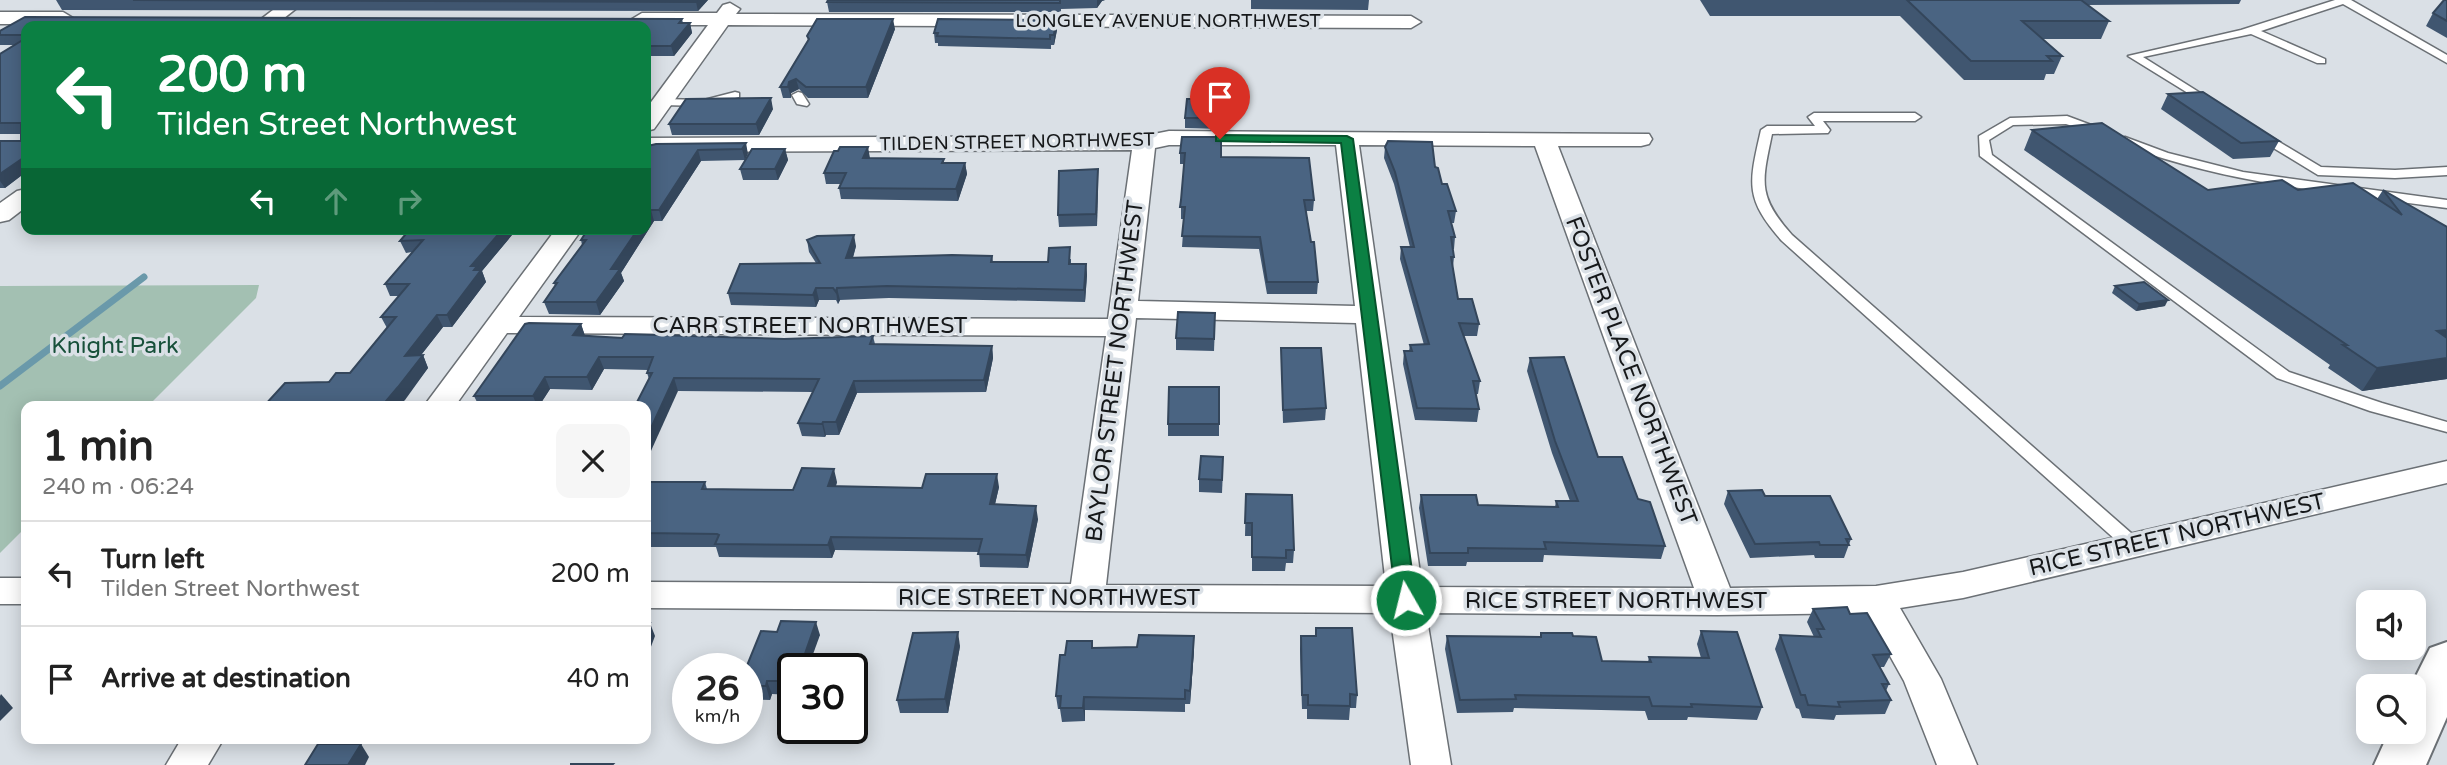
<!DOCTYPE html>
<html lang="en">
<head>
<meta charset="utf-8">
<style>
	:root { --surface:#fff; --page:#f6f6f6; --text:#222; --muted:#767676; --line:#e0e0e0 }
	body { margin:0; font-family:"Varela Round",sans-serif; background:var(--page); color:var(--text); height:100vh; display:flex; flex-direction:column; font-size:26px; white-space:nowrap }
	* { box-sizing:border-box; margin:0 }
	p { font-size:23px; color:var(--muted) }
	.icon { flex:none; width:38px; height:38px; fill:none; stroke:currentColor; stroke-width:2; stroke-linecap:round; stroke-linejoin:round }
	.map { position:relative; flex:1; overflow:hidden }
	.details { position:absolute; left:21px; top:401px; width:630px; height:343px; display:flex; flex-direction:column; background:var(--surface); border-radius:14px; box-shadow:0 4px 18px #0003 }
	.details>* { flex:none }
	.hud { position:absolute; left:21px; top:21px; width:630px; height:214px; border-radius:14px; box-shadow:0 4px 18px #0003; background:#0b8043; color:#fff; overflow:hidden }
	.controls { position:absolute; left:2356px; top:590px; display:grid; gap:14px }
	.controls a { display:grid; place-items:center; width:70px; height:70px; border-radius:14px; background:var(--surface); box-shadow:0 4px 18px #0003; font-size:35px }
	.speed { position:absolute; left:672px; top:653px; display:flex; gap:14px; font-size:35px; font-weight:700; text-align:center }
	.speed>* { display:grid; place-content:center; width:91px; height:91px; border-radius:50%; background:var(--surface); box-shadow:0 4px 18px #0003; line-height:1 }
	.speed small { font-size:18px; font-weight:400 }
	.speed .limit { border:4px solid #111; border-radius:10px; background:#fff; color:#111 }
	.pin { position:absolute; display:grid; place-items:center; width:60px; height:60px; color:#fff; margin:-72px -30px; border-radius:50% 50% 50% 0; rotate:-45deg; box-shadow:0 0 7px #0007 }
	.pin .icon { rotate:45deg }
	.me { position:absolute; width:77px; margin:-38px; rotate:352deg; stroke-linejoin:round; filter:drop-shadow(0 0 5px #0008) }
	.turn { display:flex; align-items:center; gap:24px; height:147px; padding:0 21px; font-size:32px }
	.turn .icon { width:91px; height:91px; stroke-width:2.5 }
	.turn b { display:block; font-size:49px; line-height:60px }
	.lanes { display:flex; align-items:center; height:66px; padding:0 21px; background:#0003; justify-content:center; gap:35px; direction:ltr }
	.lanes .off { opacity:.35 }
	.round { display:grid; place-items:center; flex:none; width:74px; height:74px; border-radius:14px; background:var(--page) }
	.overview { display:flex; align-items:center; justify-content:space-between; height:119px; padding:0 21px }
	h1 { font-size:42px; font-weight:700; line-height:52px }
	ul { padding:0; list-style:none }
	li { display:flex; align-items:center; gap:21px; height:105px; padding:0 21px; border-top:2px solid var(--line) }
	li div { flex:1 }
	li b { display:block; font-size:26px }
	li em { font-style:normal }
	.map>svg:first-child { display:block }
	.green { fill:#a3c0b2 }
	.lines { fill:none; stroke-linecap:round; stroke-linejoin:round }
	.stream { stroke:#6a99aa; stroke-width:7 }
	.service-casing { stroke:#6b7075; stroke-width:3 }
	.minor-casing { stroke:#6b7075; stroke-width:3 }
	.secondary-casing { stroke:#6b7075; stroke-width:4 }
	.service { fill:#fff; fill-rule:evenodd }
	.minor { fill:#fff; fill-rule:evenodd }
	.secondary { fill:#fff; fill-rule:evenodd }
	.wall { fill:#405670 }
	.shaded-wall { fill:#34465b }
	.building { fill:#4a6482; stroke:#34465b; stroke-width:2 }
	.route { fill:#0b8043; stroke:#07532c; stroke-width:2 }
	.labels { text-anchor:middle; dominant-baseline:central; stroke-width:7; stroke-linejoin:round; paint-order:stroke }
	.far-street-label { font-size:19px; fill:#16181a; stroke:#dae0e6 }
	.street-label { font-size:23px; fill:#16181a; stroke:#dae0e6 }
	.park-label { font-size:23px; fill:#17503a; stroke:#dae0e6 }
</style>
</head>
<body>
<div class="map">
<svg width="2447" height="765" viewBox="0 0 2447 765">
	<rect width="100%" height="100%" fill="#dae0e6"/>
	<polygon class="green" points="259,285 256,298 148,406 26,406 26,527 0,553 0,286"/>
	<g class="lines">
		<polyline class="stream" points="0,386 144,277"/>
		<g class="service-casing">
			<g id="service">
				<polygon points="2335,0 2351,0 2447,55 2447,63 2343,4 2261,31 2325,59 2325,63 2317,63 2251,34 2143,57 2213,101 2213,105 2209,106 2128,56 2241,30"/>
				<polygon points="735,92 739,93 739,97 704,106 662,105 656,102 662,99 704,100"/>
				<polygon points="798,92 802,93 809,104 807,106 797,104 792,95"/>
				<path d="M1814 113H1915L1921 117 1915 121H1823L1830 130 1828 133 1772 134C1762 182 1757 196 1792 235L2139 540 2142 545 2139 550H2127L1782 241C1744 198 1749 183 1761 130L1767 126H1815L1808 117Z"/>
				<polygon points="2067,116 2110,132 2104,136 2066,124 2013,125 1989,140 1992,155 2289,372 2382,403 2447,422 2447,432 2370,411 2277,378 1980,156 1979,136 2010,118"/>
				<polygon points="2261,131 2321,167 2395,170 2447,167 2447,175 2395,178 2318,175 2257,138 2257,132"/>
				<path d="M2125 137 2168 153 2243 172 2447 200V208C2336 193 2226 184 2121 144V138Z"/>
			</g>
		</g>
		<g class="minor-casing">
			<g id="minor">
				<polygon points="286,0 307,0 274,26 252,26"/>
				<polygon points="730,3 740,9 736,14 1411,16 1421,22 1411,28 728,25 654,129 646,131 646,109 708,25 642,25 632,19 642,13 717,13 723,5"/>
				<polygon points="0,12 63,12 73,18 63,24 0,24"/>
				<path d="M1169 131 1649 134 1652 139 1649 144 1641 146H1558L1730 588 1876 586 1963 572 2447 461V483L1963 598 1900 608 1941 679 1977 765H1937L1904 681 1866 613 1717 615 1426 613 1451 765H1411L1390 613 646 608V582L1071 584 1106 336 507 333 455 406H424L556 229H582L519 317 1108 319 1132 150 646 152V138L1144 136ZM1169 145H1336L1355 306 1138 301 1155 148ZM1359 145 1535 146 1694 588 1422 587ZM1136 318 1356 323 1386 586 1106 585Z"/>
				<polygon points="26,189 26,207 9,220 0,222 0,203 17,191"/>
				<rect x="0" y="578" width="26" height="26"/>
				<polygon points="182,738 224,738 208,765 166,765"/>
			</g>
		</g>
		<g class="secondary-casing">
			<polygon id="secondary" points="2447,642 2447,717 2426,765 2374,765 2389,732 2413,732 2413,686 2411,686 2430,648"/>
		</g>
		<use href="#service" class="service"/>
		<use href="#minor" class="minor"/>
		<use href="#secondary" class="secondary"/>
	</g>
	<g class="wall">
		<polygon points="56,0 708,0 698,11 62,10"/>
		<polygon points="828,0 1105,0 1102,1 1097,8 1061,9 1061,12 829,12 827,2"/>
		<polygon points="1251,0 1369,0 1368,10 1251,9"/>
		<polygon points="1678,0 2241,0 2239,4 2088,5 2109,21 2101,39 2043,39 2062,56 2054,74 2046,74 2044,80 1964,80 1900,16 1710,16 1700,0"/>
		<polygon points="2447,0 2447,38 2426,26 2433,13"/>
		<polygon points="25,17 682,19 683,23 690,23 692,33 674,56 646,56 646,26 26,26 26,172 5,188 0,188 0,141 21,141 21,134 0,134 0,54 14,45 0,45 0,31"/>
		<polygon points="1056,20 1057,30 1054,45 1051,45 1051,49 938,46 938,43 935,43 934,33"/>
		<polygon points="895,29 868,98 808,98 799,89 791,93 791,98 783,98 780,87 808,41 807,36"/>
		<polygon points="2168,94 2279,141 2270,157 2233,159 2161,109"/>
		<polygon points="1221,99 1221,129 1185,128 1185,118"/>
		<polygon points="773,109 759,135 672,135 669,124"/>
		<polygon points="2032,130 2208,190 2298,190 2377,199 2383,190 2447,227 2447,379 2362,391 2328,368 2330,365 2024,150"/>
		<polygon points="746,143 745,160 701,161 662,221 654,221 621,273 624,281 600,315 549,314 544,302 555,286 554,283 582,245 581,240 646,149"/>
		<polygon points="1385,147 1435,167 1442,184 1456,211 1454,223 1451,223 1455,237 1454,249 1452,249 1454,257 1453,267 1458,299 1479,324 1477,336 1464,336 1480,381 1478,394 1475,394 1479,409 1477,422 1415,420 1403,364 1404,351 1409,351 1410,345 1424,345 1400,259 1401,247 1410,247 1394,184 1384,158"/>
		<polygon points="785,149 788,160 778,180 743,180 740,169"/>
		<polygon points="1180,153 1221,157 1314,200 1313,211 1306,211 1318,282 1317,294 1267,294 1259,249 1182,247 1184,219 1181,219 1181,200 1184,164 1180,164"/>
		<polygon points="870,158 944,159 944,163 965,163 967,174 958,201 841,199 839,188 840,184 826,184 824,173"/>
		<polygon points="1098,181 1097,226 1059,227 1058,215"/>
		<polygon points="410,229 517,229 482,271 486,282 452,327 443,327 421,355 423,355 428,368 399,406 264,406 350,373 387,328 381,317 399,296 390,296 385,284 412,252 406,253 400,241"/>
		<polygon points="807,240 856,246 853,258 992,256 993,262 1048,262 1071,259 1071,264 1086,264 1087,275 1085,302 889,298 840,300 838,304 836,300 819,300 816,307 731,305 728,293 816,263 809,252"/>
		<polygon points="2115,286 2165,306 2136,311 2112,293"/>
		<polygon points="581,324 585,336 622,338 784,339 873,336 875,344 992,346 993,358 986,392 857,393 839,435 826,435 825,437 802,436 798,423 813,392 678,391 649,379 647,373 648,370 604,369 592,390 550,389 539,406 479,406 474,396"/>
		<polygon points="1215,325 1214,351 1176,350 1176,338"/>
		<polygon points="1281,348 1326,408 1325,420 1283,423"/>
		<polygon points="1530,358 1598,457 1638,499 1665,546 1661,559 1544,555 1543,562 1467,562 1466,566 1428,566 1419,508 1421,495 1478,505 1555,507 1556,501 1570,501 1552,453 1527,371"/>
		<polygon points="1219,387 1219,436 1168,436 1168,424"/>
		<polygon points="1223,470 1222,493 1199,492 1199,479"/>
		<polygon points="646,482 705,482 707,489 793,490 837,482 836,486 922,488 999,487 995,504 1038,519 1028,568 980,567 979,552 835,550 832,558 719,557 716,547 646,547"/>
		<polygon points="1728,491 1765,496 1851,539 1844,558 1815,558 1814,555 1750,558 1724,504"/>
		<polygon points="1246,494 1294,550 1293,563 1286,563 1285,571 1252,571 1252,536 1245,536"/>
		<polygon points="1813,609 1850,614 1891,654 1884,667 1880,667 1889,684 1886,691 1891,700 1885,714 1836,715 1834,720 1802,718 1799,709 1796,708 1775,649 1780,635 1814,637 1807,622"/>
		<polygon points="1316,628 1357,695 1356,708 1350,708 1349,720 1307,719 1307,709 1302,709 1300,649 1301,636 1315,636"/>
		<polygon points="1701,631 1762,707 1757,720 1688,717 1687,720 1648,720 1645,711 1514,708 1513,712 1457,713 1445,649 1447,636 1540,637 1541,633 1573,636 1602,661 1648,662 1649,657 1701,658 1697,644"/>
		<polygon points="777,632 820,635 793,668 793,695 772,694 770,700 747,699 747,668"/>
		<polygon points="1194,636 1194,650 1190,704 1185,704 1185,712 1085,710 1085,721 1062,722 1060,709 1058,709 1056,696 1065,655 1092,641 1093,648 1137,647"/>
		<polygon points="960,646 948,713 900,713 897,700"/>
	</g>
	<g class="shaded-wall">
		<polygon points="697,0 708,0 698,11 696,2"/>
		<polygon points="1097,0 1105,0 1102,1 1097,8"/>
		<polygon points="893,19 895,29 868,98 866,87"/>
		<polygon points="1056,20 1057,30 1054,45 1054,35"/>
		<polygon points="690,23 692,33 674,56 671,46"/>
		<polygon points="796,79 799,89 791,93 791,98 788,87 789,82"/>
		<polygon points="771,98 773,109 759,135 756,124"/>
		<polygon points="746,143 748,154 745,160 742,149"/>
		<polygon points="868,147 870,158 863,158"/>
		<polygon points="785,149 788,160 778,180 775,169"/>
		<polygon points="698,150 701,161 662,221 659,210"/>
		<polygon points="26,156 26,172 5,188 0,181 0,174"/>
		<polygon points="965,163 967,174 958,201 956,189"/>
		<polygon points="1098,169 1098,181 1097,226 1096,214"/>
		<polygon points="651,210 654,221 621,273 624,281 600,315 596,302 611,269 638,229 646,229 646,217"/>
		<polygon points="503,229 517,229 482,271 486,282 452,327 447,315 471,266"/>
		<polygon points="854,235 856,246 849,270 846,258"/>
		<polygon points="1086,264 1087,275 1085,302 1084,290"/>
		<polygon points="816,288 819,300 816,307 813,295"/>
		<polygon points="837,288 840,300 838,304 836,292"/>
		<polygon points="2168,300 2165,306 2136,311 2139,304"/>
		<polygon points="437,315 443,327 411,368 405,356"/>
		<polygon points="581,324 585,336 573,335"/>
		<polygon points="2447,330 2447,350 2437,331"/>
		<polygon points="992,346 993,358 986,392 984,380"/>
		<polygon points="423,355 428,368 405,400 399,406 382,406"/>
		<polygon points="599,357 604,369 592,390 587,377"/>
		<polygon points="2447,358 2447,379 2362,391 2377,368"/>
		<polygon points="545,377 550,389 539,406 537,406 533,396"/>
		<polygon points="674,378 678,391 646,462 646,439"/>
		<polygon points="854,381 857,393 839,435 836,422"/>
		<polygon points="823,422 826,435 825,437 822,424"/>
		<polygon points="834,469 837,482 831,499 828,486"/>
		<polygon points="997,474 999,487 992,517 990,504"/>
		<polygon points="1036,506 1038,519 1028,568 1026,555"/>
		<polygon points="831,537 835,550 832,558 828,545"/>
		<polygon points="816,622 820,635 808,668 800,668"/>
		<polygon points="650,623 655,636 646,660 646,633"/>
		<polygon points="958,632 960,646 948,713 945,699"/>
		<polygon points="1194,636 1194,650 1190,704 1190,691"/>
		<polygon points="767,681 772,694 770,700 766,686"/>
		<polygon points="1,694 13,708 0,721 0,696"/>
		<polygon points="1084,697 1085,710 1085,721 1083,708"/>
		<polygon points="361,744 369,757 365,765 348,765"/>
	</g>
	<g class="building">
		<polygon points="133,0 697,0 696,2"/>
		<polygon points="828,0 1060,0 1060,3 827,2"/>
		<polygon points="1907,0 2081,0 2109,21 2022,21 2062,56 2047,56 2052,61 1971,61"/>
		<polygon points="2444,0 2447,0 2447,21 2433,13"/>
		<polygon points="25,17 682,19 679,23 690,23 671,46 646,46 646,26 26,26 26,35 0,35 0,31"/>
		<polygon points="817,19 893,19 866,87 806,87 796,79 789,82 788,87 780,87 809,39 807,36"/>
		<polygon points="938,19 1056,20 1054,35 1050,35 1050,39 937,36 938,33 934,33"/>
		<polygon points="26,38 26,156 0,174 0,141 21,141 21,123 0,123 0,54"/>
		<polygon points="2203,92 2279,141 2241,143 2168,94"/>
		<polygon points="771,98 756,124 669,124 686,99"/>
		<polygon points="1187,99 1221,99 1221,118 1185,118"/>
		<polygon points="2102,123 2208,190 2282,180 2298,190 2353,183 2402,215 2383,190 2447,227 2447,330 2437,331 2447,338 2447,358 2377,368 2343,345 2347,345 2032,130"/>
		<polygon points="1182,137 1221,137 1221,157 1309,158 1314,200 1304,200 1311,242 1314,242 1318,282 1267,282 1260,237 1182,236 1185,207 1180,207 1181,200 1185,153 1180,153"/>
		<polygon points="1388,141 1432,142 1435,167 1438,168 1442,184 1447,184 1456,211 1448,211 1455,237 1451,237 1454,257 1451,257 1458,299 1472,299 1479,324 1459,323 1480,381 1473,381 1479,409 1417,408 1404,351 1412,351 1410,345 1429,344 1401,247 1414,247 1395,172 1385,147"/>
		<polygon points="746,143 742,149 698,150 659,210 651,210 646,217 646,149 648,146 656,144"/>
		<polygon points="840,147 868,147 863,158 944,159 942,163 965,163 956,189 839,188 846,173 824,173 834,151 838,151"/>
		<polygon points="752,149 785,149 775,169 740,169"/>
		<polygon points="1098,169 1096,214 1058,215 1059,171"/>
		<polygon points="410,229 503,229 471,266 477,266 474,270 481,270 447,315 437,315 405,356 423,355 398,387 382,406 264,406 285,383 329,382 336,373 350,373 396,317 381,317 409,284 385,284 423,240 400,241"/>
		<polygon points="588,229 638,229 611,269 620,269 596,302 544,302 557,283 554,283 586,240 581,240"/>
		<polygon points="854,235 846,258 952,255 992,256 991,262 1048,262 1049,248 1070,247 1069,264 1086,264 1084,290 887,286 837,288 836,292 833,288 816,288 813,295 728,293 740,264 820,263 807,240 817,236"/>
		<polygon points="2144,282 2168,300 2139,304 2115,286"/>
		<polygon points="1178,312 1215,313 1214,339 1176,338"/>
		<polygon points="529,323 581,324 573,335 622,338 625,334 784,339 873,336 870,344 992,346 984,380 854,381 836,422 823,422 822,424 798,423 819,379 674,378 646,439 646,406 635,406 652,373 647,373 653,357 599,357 587,377 545,377 533,396 474,396 525,324"/>
		<polygon points="1281,348 1321,348 1326,408 1283,410"/>
		<polygon points="1564,357 1598,457 1622,457 1638,499 1650,502 1665,546 1544,542 1546,549 1468,548 1468,553 1430,553 1421,495 1476,495 1478,505 1558,507 1556,501 1578,501 1555,441 1530,358"/>
		<polygon points="1169,387 1219,387 1219,424 1168,424"/>
		<polygon points="1201,456 1223,457 1222,480 1199,479"/>
		<polygon points="802,468 834,469 828,486 922,488 926,474 997,474 990,504 1036,506 1026,555 978,554 982,539 831,537 828,545 715,544 719,535 717,534 646,533 646,482 705,482 702,489 793,490"/>
		<polygon points="1762,490 1765,496 1830,496 1851,539 1846,539 1849,545 1820,545 1819,542 1755,544 1728,491"/>
		<polygon points="1246,494 1292,495 1294,550 1286,550 1286,558 1252,557 1252,523 1245,523"/>
		<polygon points="1847,607 1850,614 1867,613 1891,654 1873,655 1889,684 1882,684 1891,700 1838,702 1840,707 1808,705 1805,695 1801,695 1780,635 1821,637 1817,629 1824,629 1813,609"/>
		<polygon points="781,621 816,622 800,668 793,668 793,681 767,681 766,686 747,686 747,668 746,668 761,631 777,632"/>
		<polygon points="646,623 650,623 646,633"/>
		<polygon points="1316,628 1352,628 1357,695 1350,694 1350,706 1308,705 1308,695 1302,695 1301,636 1316,636"/>
		<polygon points="1701,631 1737,632 1762,707 1691,704 1692,707 1652,706 1649,697 1515,695 1516,699 1460,700 1447,636 1541,637 1541,633 1572,633 1573,636 1596,637 1602,661 1651,662 1649,657 1709,658"/>
		<polygon points="958,632 945,699 897,700 913,633"/>
		<polygon points="1139,635 1194,636 1190,691 1185,690 1185,699 1084,697 1083,708 1060,708 1061,696 1056,696 1060,655 1065,655 1067,641 1092,641 1092,648 1137,647"/>
		<polygon points="318,744 361,744 348,765 305,765"/>
		<polygon points="570,764 613,764 612,765"/>
	</g>
	<polygon class="route" points="1220,135 1347,136 1353,139 1416,600 1413,605 1406,608 1399,605 1396,600 1341,143 1216,141 1216,136"/>
	<g class="labels">
		<g class="far-street-label">
			<text x="1168" y="21">LONGLEY AVENUE NORTHWEST</text>
			<text transform="translate(1017 142) rotate(-1)">TILDEN STREET NORTHWEST</text>
		</g>
		<g class="street-label">
			<text x="810" y="326">CARR STREET NORTHWEST</text>
			<text transform="translate(1115 371) rotate(-83)">BAYLOR STREET NORTHWEST</text>
			<text transform="translate(1631 371) rotate(69)">FOSTER PLACE NORTHWEST</text>
			<text transform="translate(2177 535) rotate(-13)">RICE STREET NORTHWEST</text>
			<text x="1049" y="598">RICE STREET NORTHWEST</text>
			<text x="1616" y="601">RICE STREET NORTHWEST</text>
		</g>
		<g class="park-label">
			<text x="115" y="346">Knight Park</text>
		</g>
	</g>
</svg>
<div class="controls">
<a><svg class="icon" aria-label="sound" viewBox="0 0 24 24"><path d="M4 9h4l5-4v14l-5-4H4zM17 9q2 3 0 6"/></svg></a>
<a><svg class="icon" aria-label="search" viewBox="0 0 24 24"><circle cx="10" cy="10" r="6"/><path d="M15 15l6 6"/></svg></a>
</div>
<div class="speed"><div>26<small>km/h</small></div><div class="limit">30</div></div>
<div class="pin" style="left:1220px;top:139px;background:#d93025"><svg class="icon" aria-label="arrive" viewBox="0 0 24 24"><path d="M6 21V4h12l-3 4 3 4H6"/></svg></div>
<svg class="me" style="left:1406px;top:600px" viewBox="-20 -20 40 40"><circle r="17" fill="#0b8043" stroke="#fff" stroke-width="3"/><path d="M0-11L8 9 0 5-8 9z" fill="#fff"/></svg>
<div class="hud">
<div class="turn"><svg class="icon" aria-label="left" viewBox="0 0 24 24"><path d="M17 20v-9H6M10 6l-5 5 5 5"/></svg><div><b>200 m</b>Tilden Street Northwest</div></div>
<div class="lanes"><svg class="icon" aria-label="left" viewBox="0 0 24 24"><path d="M17 20v-9H6M10 6l-5 5 5 5"/></svg><svg class="icon off" aria-label="ahead" viewBox="0 0 24 24"><path d="M12 20V5M6 11l6-6 6 6"/></svg><svg class="icon off" aria-label="right" viewBox="0 0 24 24"><path d="M7 20v-9h11M14 6l5 5-5 5"/></svg></div>
</div>
<section class="details">
<div class="overview"><div><h1>1 min</h1><p>240 m · 06:24</p></div><a class="round"><svg class="icon" aria-label="close" viewBox="0 0 24 24"><path d="M6 6l12 12M18 6L6 18"/></svg></a></div>
<ul>
<li><svg class="icon" aria-label="left" viewBox="0 0 24 24"><path d="M17 20v-9H6M10 6l-5 5 5 5"/></svg><div><b>Turn left</b><p>Tilden Street Northwest</p></div><em>200 m</em></li>
<li><svg class="icon" aria-label="arrive" viewBox="0 0 24 24"><path d="M6 21V4h12l-3 4 3 4H6"/></svg><div><b>Arrive at destination</b></div><em>40 m</em></li>
</ul>
</section>
</div>
</body>
</html>
